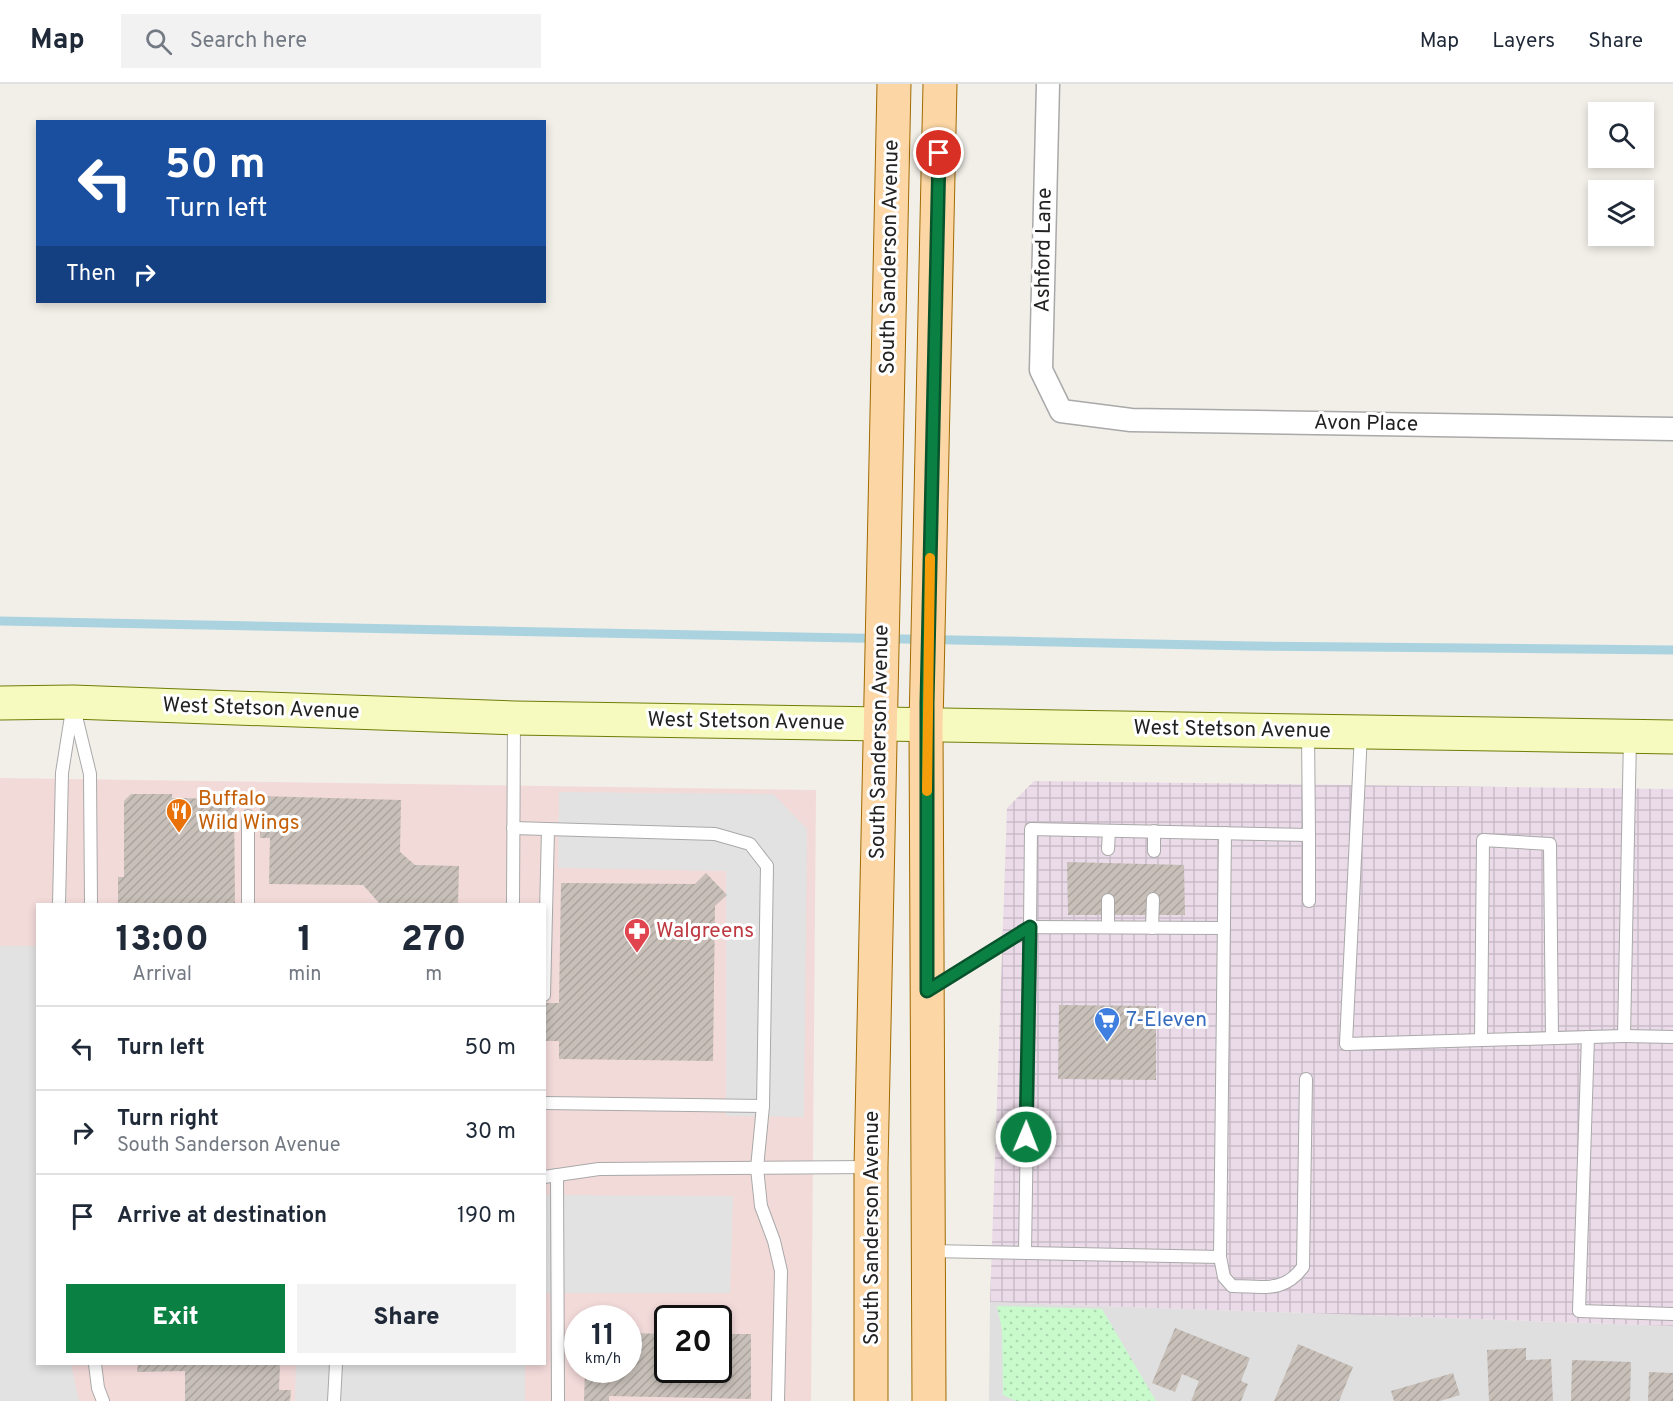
<!DOCTYPE html>
<html lang="en">
<head>
<meta charset="utf-8">
<style>
	:root { --surface:#fff; --page:#f2f2f3; --text:#1f2937; --muted:#747a83; --line:#e0e1e3; --accent:#0b8043 }
	body { margin:0; font-family:Overpass,sans-serif; background:var(--page); color:var(--text); height:100vh; display:flex; flex-direction:column; font-size:22px; white-space:nowrap }
	* { box-sizing:border-box; margin:0 }
	p { font-size:20px; color:var(--muted) }
	.icon { flex:none; width:33px; height:33px; fill:none; stroke:currentColor; stroke-width:2; stroke-linecap:round; stroke-linejoin:round }
	.map { position:relative; flex:1; overflow:hidden }
	.side { position:absolute; left:36px; top:819px; width:510px; height:462px; display:flex; flex-direction:column; background:var(--surface); border-radius:0px; box-shadow:0 3px 9px #0003 }
	.side>* { flex:none }
	.top-card { position:absolute; left:36px; top:36px; width:510px; height:183px; border-radius:0px; box-shadow:0 3px 9px #0003; background:#1a4fa0; color:#fff; overflow:hidden }
	.fabs { position:absolute; left:1588px; top:18px; display:grid; gap:12px }
	.fabs a { display:grid; place-items:center; width:66px; height:66px; border-radius:0px; background:var(--surface); box-shadow:0 3px 9px #0003; font-size:30px }
	.speed { position:absolute; left:564px; top:1221px; display:flex; gap:12px; font-size:30px; font-weight:700; text-align:center }
	.speed>* { display:grid; place-content:center; width:78px; height:78px; border-radius:50%; background:var(--surface); box-shadow:0 3px 9px #0003; line-height:1 }
	.speed small { font-size:15px; font-weight:400 }
	.speed .limit { border:3px solid #111; border-radius:9px; background:#fff; color:#111 }
	.pin { position:absolute; display:grid; place-items:center; width:51px; height:51px; color:#fff; margin:-26px; border:3px solid #fff; border-radius:50%; box-shadow:0 2px 6px #0007 }
	.me { position:absolute; width:66px; margin:-33px; rotate:1deg; stroke-linejoin:round; filter:drop-shadow(0 0 4px #0008) }
	.turn { display:flex; align-items:center; gap:21px; height:126px; padding:0 30px; font-size:27px }
	.turn .icon { width:78px; height:78px; stroke-width:2.5 }
	.turn b { display:block; font-size:42px; line-height:51px }
	.then { display:flex; align-items:center; height:57px; padding:0 30px; background:#0003; gap:12px; font-size:22px }
	.eta { display:flex; justify-content:space-evenly; align-items:center; height:102px; text-align:center }
	.eta b { font-size:36px; font-weight:800; line-height:42px }
	.action { display:flex; gap:12px; margin-top:auto; padding:12px 30px }
	.action a { flex:1; height:69px; border-radius:0px; background:var(--accent); color:#fff; font-size:24px; font-weight:800; line-height:69px; text-align:center }
	.action a+a { background:var(--page); color:var(--text) }
	ul { padding:0; list-style:none }
	li { display:flex; align-items:center; gap:18px; height:84px; padding:0 30px; border-top:2px solid var(--line) }
	li div { flex:1 }
	li b { display:block; font-size:22px }
	li em { font-style:normal }
	header { display:flex; align-items:center; gap:36px; box-sizing:border-box; height:84px; padding:0 30px; background:var(--surface); border-bottom:2px solid var(--line) }
	header strong { font-size:28px }
	nav { display:flex; gap:33px; margin-inline-start:auto; font-size:21px }
	.search { width:420px; height:54px; background:var(--page); display:flex; align-items:center; gap:15px; box-sizing:border-box; padding:0 21px; border-radius:0px; color:var(--muted); font-size:22px }
	.map>svg:first-child { display:block }
	.residential { fill:#e0dfdf }
	.commercial { fill:#f2dad9; fill-rule:evenodd }
	.industrial { fill:url(#industrial-grid) }
	.park { fill:url(#park-dots) }
	.parking { fill:#e2e2e2 }
	.lines { fill:none; stroke-linecap:round; stroke-linejoin:round }
	.stream { stroke:#aad3df; stroke-width:9 }
	.building { fill:url(#building-hatch) }
	.service-casing { stroke:#a9a9a9; stroke-width:14 }
	.minor-casing { stroke:#a9a9a9; stroke-width:25 }
	.secondary-casing { stroke:#707d05; stroke-width:35 }
	.primary-casing { stroke:#a06b00; stroke-width:35 }
	.service { stroke:#fff; stroke-width:12 }
	.minor { stroke:#fff; stroke-width:22 }
	.secondary { stroke:#f7fabf; stroke-width:33 }
	.primary { stroke:#fcd6a4; stroke-width:33 }
	.route-casing { stroke:#07532c; stroke-width:15 }
	.route { stroke:#0b8043; stroke-width:10 }
	.slow { stroke:#f59e0b; stroke-width:10 }
	.labels { text-anchor:middle; dominant-baseline:central; stroke-width:6; stroke-linejoin:round; paint-order:stroke }
	.street-label { font-size:21px; fill:#222; stroke:#fff }
	.food-label { font-size:21px; fill:#c56008; stroke:#fff; text-anchor:start }
	.health-label { font-size:21px; fill:#be3a42; stroke:#fff; text-anchor:start }
	.shop-label { font-size:21px; fill:#366cbe; stroke:#fff; text-anchor:start }
</style>
</head>
<body>
<header>
<strong>Map</strong>
<div class="search"><svg class="icon" aria-label="search" viewBox="0 0 24 24"><circle cx="10" cy="10" r="6"/><path d="M15 15l6 6"/></svg>Search here</div>
<nav><a>Map</a><a>Layers</a><a>Share</a></nav>
</header>
<div class="map">
<svg width="1673" height="1317" viewBox="0 0 1673 1317">
	<defs>
		<pattern id="industrial-grid" width="8" height="8" patternUnits="userSpaceOnUse" patternTransform="scale(1.5)"><rect width="8" height="8" fill="#ebdbe8"/><path d="M0 4h8M4 0v8" fill="none" stroke="#c9bcc7"/></pattern>
		<pattern id="park-dots" width="8" height="8" patternUnits="userSpaceOnUse" patternTransform="scale(1.5)"><rect width="8" height="8" fill="#c8facc"/><path d="M2 2h.1M6 6h.1" fill="none" stroke="#acd6af" stroke-width="1.8" stroke-linecap="round"/></pattern>
		<pattern id="building-hatch" width="6" height="6" patternUnits="userSpaceOnUse" patternTransform="scale(1.5)"><rect width="6" height="6" fill="#c7bfb8"/><path d="M-1 1l2-2M0 6l6-6M5 7l2-2" fill="none" stroke="#aba49e"/></pattern>
	</defs>
	<rect width="100%" height="100%" fill="#f2efe9"/>
	<polygon class="residential" points="990,1218 1673,1242 1673,1317 989,1317"/>
	<path class="commercial" d="M0 694 816 706 811 1317H0ZM38 820H544V1280H38ZM578 1234H628V1286H578ZM668 1234H718V1286H668Z"/>
	<polygon class="industrial" points="1034,697 1673,705 1673,1242 990,1218 1007,724"/>
	<polygon class="park" points="997,1222 1102,1225 1156,1317 1016,1317 1003,1311 1002,1245"/>
	<g class="parking">
		<polygon points="559,708 773,710 807,745 804,1033 726,1032 726,787 558,784"/>
		<polygon points="0,862 37,862 38,1280 71,1280 79,1317 0,1317"/>
		<polygon points="545,1111 733,1112 730,1209 545,1209"/>
		<polygon points="296,1280 525,1280 525,1317 295,1317"/>
	</g>
	<g class="lines">
		<polyline class="stream" points="0,537 1252,562 1673,566"/>
	</g>
	<g class="building">
		<polygon points="131,710 172,710 172,714 234,715 235,820 118,820 118,793 124,793 124,717"/>
		<polygon points="260,712 401,716 400,768 415,781 459,782 458,820 380,820 363,801 269,800 270,754 260,754"/>
		<polygon points="1067,778 1184,781 1185,831 1068,831"/>
		<polygon points="706,789 727,811 715,822 713,977 559,975 559,957 544,957 544,919 559,919 561,799 695,800"/>
		<polygon points="1059,921 1156,922 1156,996 1058,995"/>
		<polygon points="1175,1244 1250,1274 1241,1297 1248,1300 1241,1317 1191,1317 1199,1297 1182,1290 1175,1308 1152,1299"/>
		<polygon points="628,1249 668,1250 668,1286 718,1286 718,1250 751,1250 751,1315 609,1312 609,1317 584,1317 585,1286 628,1286"/>
		<polygon points="1298,1260 1353,1283 1339,1317 1274,1317"/>
		<polygon points="1526,1264 1526,1276 1551,1275 1553,1317 1489,1317 1487,1266"/>
		<polygon points="1572,1276 1631,1278 1630,1317 1571,1317"/>
		<polygon points="138,1280 280,1280 279,1306 291,1306 290,1317 185,1317 185,1287 137,1288"/>
		<polygon points="1649,1288 1673,1289 1673,1317 1648,1317"/>
		<polygon points="1453,1289 1460,1311 1440,1317 1394,1317 1391,1307"/>
	</g>
	<g class="lines">
		<g class="service-casing">
			<g id="service">
				<polyline points="73,620 90,690 91,820"/>
				<polyline points="1361,649 1346,960 1624,952 1630,653"/>
				<polyline points="513,744 715,750 750,760 767,782 763,1022 757,1084 761,1122 774,1157 781,1187 778,1317"/>
				<polyline points="1309,751 1309,817"/>
				<polyline points="1108,765 1109,747"/>
				<polyline points="1154,767 1154,747"/>
				<polyline points="59,820 62,689 72,626"/>
				<polyline points="248,820 248,732"/>
				<polyline points="513,820 514,636"/>
				<polyline points="1108,843 1108,816"/>
				<polyline points="1152,844 1153,815"/>
				<polyline points="931,905 1030,843 1031,745 1309,751 1308,648"/>
				<polyline points="544,911 548,746"/>
				<polyline points="1624,952 1673,953"/>
				<polyline points="1588,953 1579,1227 1673,1230"/>
				<polyline points="1481,956 1483,756 1550,760 1552,954"/>
				<polyline points="544,1019 763,1022"/>
				<polyline points="557,1091 558,1317"/>
				<polyline points="544,1093 599,1085 870,1083"/>
				<polyline points="930,1167 1220,1173 1225,749"/>
				<polyline points="1025,1169 1030,843 1224,844"/>
				<path d="M1220 1173 1224 1193 1232 1202C1262 1202 1283 1210 1303 1183L1306 995"/>
				<polyline points="95,1280 98,1304 103,1317"/>
				<polyline points="334,1317 336,1280"/>
			</g>
		</g>
		<g class="minor-casing">
			<polyline id="minor" points="1048,0 1041,286 1061,327 1131,336 1673,345"/>
		</g>
		<g class="secondary-casing">
			<polyline id="secondary" points="0,619 73,618 514,634 1673,653"/>
		</g>
		<g class="primary-casing">
			<g id="primary">
				<polyline points="871,1317 871,1083 894,0"/>
				<polyline points="929,1317 926,641 940,0"/>
			</g>
		</g>
		<use href="#service" class="service"/>
		<use href="#minor" class="minor"/>
		<use href="#secondary" class="secondary"/>
		<use href="#primary" class="primary"/>
	</g>
	<g class="lines">
		<g class="route-casing">
			<polyline id="route" points="939,69 927,619 927,907 1030,843 1026,1053"/>
		</g>
		<use href="#route" class="route"/>
		<polyline class="slow" points="927,707 930,474"/>
	</g>
	<defs>
		<g id="restaurant-pin" transform="scale(1.35)"><path d="M0 17L-7.5 6A9.5 9.5 0 1 1 7.5 6Z" fill="#e8710a" stroke="#fff"/><path d="M-5-6h1v4h1v-4h1v4h1v-4h1v5L-1.5 .5V6h-2V.5L-5-1ZM5-6V6H3V1.5H1.5Q1.5-4 5-6Z" fill="#fff"/></g>
		<g id="pharmacy-pin" transform="scale(1.35)"><path d="M0 17L-7.5 6A9.5 9.5 0 1 1 7.5 6Z" fill="#e0444e" stroke="#fff"/><path d="M-2-6h4v4h4v4h-4v4h-4v-4h-4v-4h4Z" fill="#fff"/></g>
		<g id="supermarket-pin" transform="scale(1.35)"><path d="M0 17L-7.5 6A9.5 9.5 0 1 1 7.5 6Z" fill="#3f7fe0" stroke="#fff"/><path d="M-6-5.5h2.5l.6 2H6L4.5 2H-2.5L-4.4-4H-6ZM-1.5 3.2a1.3 1.3 0 1 0 .1 0ZM3 3.2a1.3 1.3 0 1 0 .1 0Z" fill="#fff"/></g>
	</defs>
	<g fill-rule="evenodd">
		<use href="#restaurant-pin" x="179" y="727"/>
		<use href="#pharmacy-pin" x="637" y="847"/>
		<use href="#supermarket-pin" x="1107" y="936"/>
	</g>
	<g class="labels">
		<g class="street-label">
			<text transform="translate(1044 166) rotate(-89)">Ashford Lane</text>
			<text transform="translate(890 173) rotate(-89)">South Sanderson Avenue</text>
			<text transform="translate(1366 340) rotate(1)">Avon Place</text>
			<text transform="translate(261 625) rotate(2)">West Stetson Avenue</text>
			<text transform="translate(746 638) rotate(1)">West Stetson Avenue</text>
			<text transform="translate(1232 646) rotate(1)">West Stetson Avenue</text>
			<text transform="translate(880 658) rotate(-89)">South Sanderson Avenue</text>
			<text transform="translate(872 1144) rotate(-90)">South Sanderson Avenue</text>
		</g>
		<g class="food-label">
			<text x="198" y="715">Buffalo<tspan x="198" dy="24">Wild Wings</tspan></text>
		</g>
		<g class="health-label">
			<text x="656" y="847">Walgreens</text>
		</g>
		<g class="shop-label">
			<text x="1126" y="936">7-Eleven</text>
		</g>
	</g>
</svg>
<div class="fabs">
<a><svg class="icon" aria-label="search" viewBox="0 0 24 24"><circle cx="10" cy="10" r="6"/><path d="M15 15l6 6"/></svg></a>
<a><svg class="icon" aria-label="layers" viewBox="0 0 24 24"><path d="M12 4l9 5-9 5-9-5zM3 14l9 5 9-5"/></svg></a>
</div>
<div class="speed"><div>11<small>km/h</small></div><div class="limit">20</div></div>
<div class="pin" style="left:939px;top:69px;background:#d93025"><svg class="icon" aria-label="arrive" viewBox="0 0 24 24"><path d="M6 21V4h12l-3 4 3 4H6"/></svg></div>
<svg class="me" style="left:1026px;top:1053px" viewBox="-20 -20 40 40"><circle r="17" fill="#0b8043" stroke="#fff" stroke-width="3"/><path d="M0-11L8 9 0 5-8 9z" fill="#fff"/></svg>
<div class="top-card">
<div class="turn"><svg class="icon" aria-label="left" viewBox="0 0 24 24"><path d="M17 20v-9H6M10 6l-5 5 5 5"/></svg><div><b>50 m</b>Turn left</div></div>
<div class="then">Then<svg class="icon" aria-label="right" viewBox="0 0 24 24"><path d="M7 20v-9h11M14 6l5 5-5 5"/></svg></div>
</div>
<section class="side">
<div class="eta">
<div><b>13:00</b><p>Arrival</p></div>
<div><b>1</b><p>min</p></div>
<div><b>270</b><p>m</p></div>
</div>
<ul>
<li><svg class="icon" aria-label="left" viewBox="0 0 24 24"><path d="M17 20v-9H6M10 6l-5 5 5 5"/></svg><div><b>Turn left</b></div><em>50 m</em></li>
<li><svg class="icon" aria-label="right" viewBox="0 0 24 24"><path d="M7 20v-9h11M14 6l5 5-5 5"/></svg><div><b>Turn right</b><p>South Sanderson Avenue</p></div><em>30 m</em></li>
<li><svg class="icon" aria-label="arrive" viewBox="0 0 24 24"><path d="M6 21V4h12l-3 4 3 4H6"/></svg><div><b>Arrive at destination</b></div><em>190 m</em></li>
</ul>
<div class="action"><a>Exit</a><a>Share</a></div>
</section>
</div>
</body>
</html>
